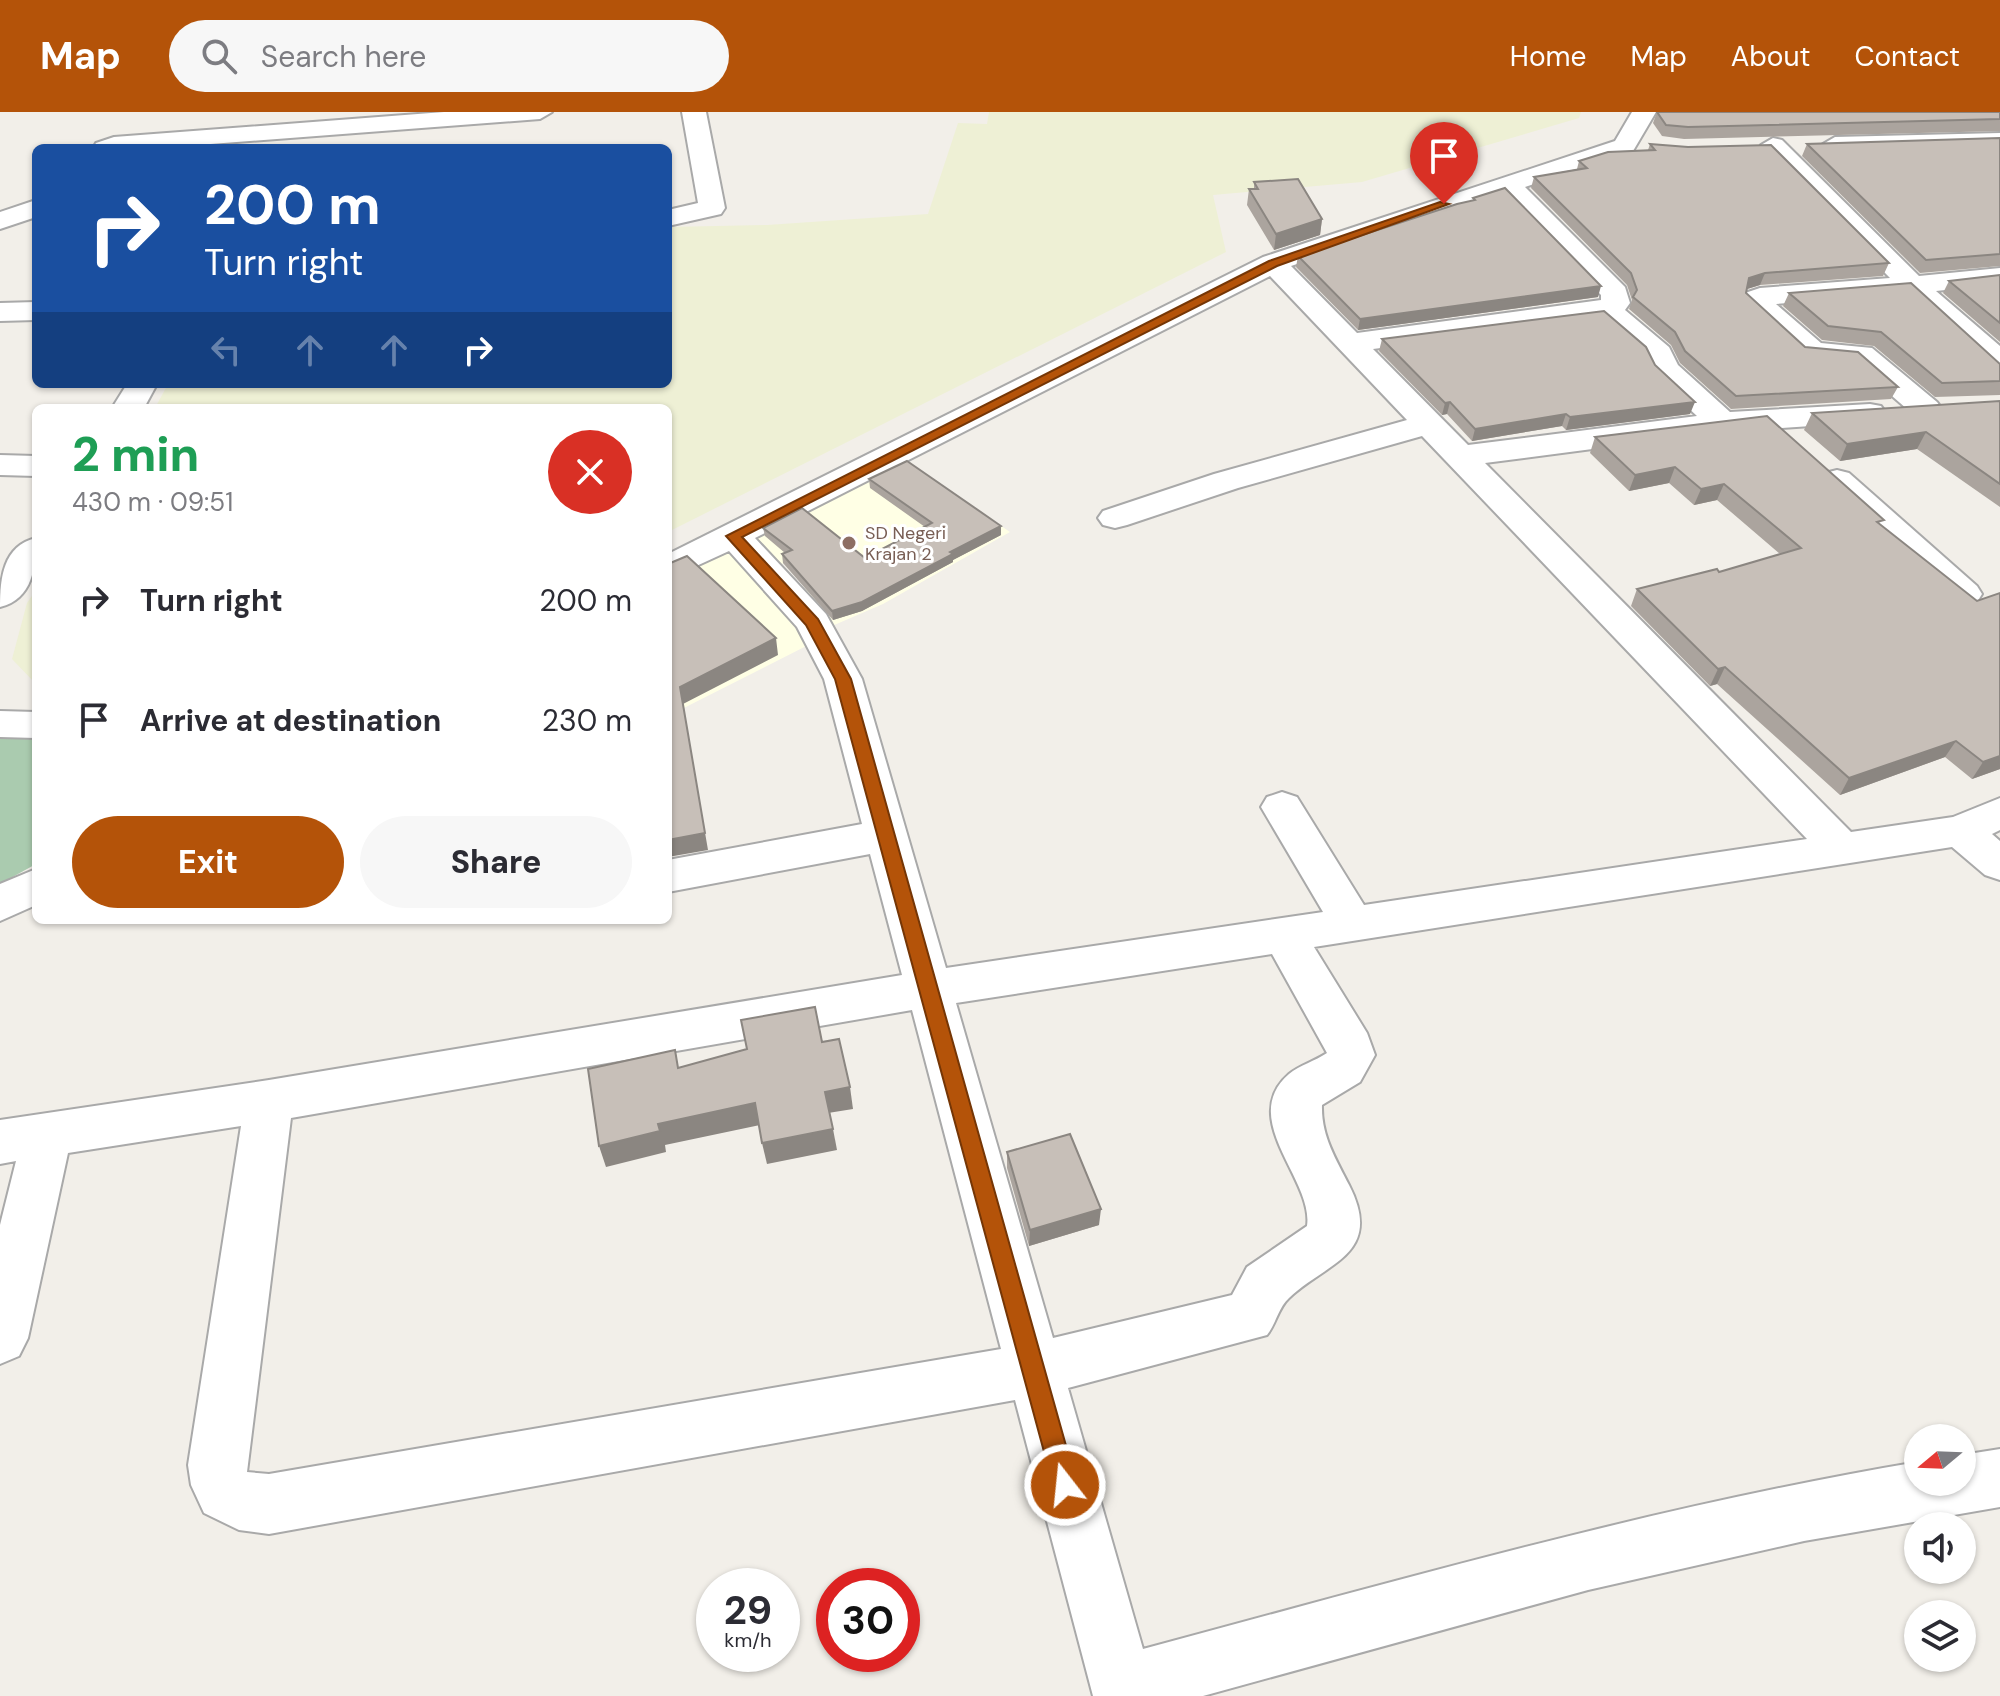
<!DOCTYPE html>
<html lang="en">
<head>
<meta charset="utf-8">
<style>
	:root { --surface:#fff; --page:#f7f7f7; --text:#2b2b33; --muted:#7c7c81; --accent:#b45309 }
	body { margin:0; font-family:"DM Sans",sans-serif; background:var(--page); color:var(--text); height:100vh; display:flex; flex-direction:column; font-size:30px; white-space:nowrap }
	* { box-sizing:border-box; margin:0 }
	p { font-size:26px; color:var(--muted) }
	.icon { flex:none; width:44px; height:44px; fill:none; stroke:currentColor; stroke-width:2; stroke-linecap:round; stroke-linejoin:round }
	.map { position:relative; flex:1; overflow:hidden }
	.side { position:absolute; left:32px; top:292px; width:640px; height:520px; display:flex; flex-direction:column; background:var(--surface); border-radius:12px; box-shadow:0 2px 6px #0004 }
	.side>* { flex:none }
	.top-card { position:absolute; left:32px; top:32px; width:640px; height:244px; border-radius:12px; box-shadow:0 2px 6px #0004; background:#1a4fa0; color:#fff; overflow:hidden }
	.needle { width:52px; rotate:251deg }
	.buttons { position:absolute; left:1904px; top:1312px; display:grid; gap:16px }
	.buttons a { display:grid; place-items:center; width:72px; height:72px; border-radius:50%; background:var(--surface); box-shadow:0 2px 6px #0004; font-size:40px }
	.speed { position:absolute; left:696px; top:1456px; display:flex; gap:16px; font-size:40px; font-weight:700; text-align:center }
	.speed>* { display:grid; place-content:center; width:104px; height:104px; border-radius:50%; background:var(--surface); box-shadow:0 2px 6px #0004; line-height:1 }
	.speed small { font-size:20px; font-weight:400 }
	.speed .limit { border:12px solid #d22; background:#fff; color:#111 }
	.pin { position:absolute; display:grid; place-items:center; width:68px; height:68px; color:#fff; margin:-82px -34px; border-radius:50% 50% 50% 0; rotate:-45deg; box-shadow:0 0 8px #0007 }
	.pin .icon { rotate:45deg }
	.me { position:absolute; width:88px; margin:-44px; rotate:344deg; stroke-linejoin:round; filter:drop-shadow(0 0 6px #0008) }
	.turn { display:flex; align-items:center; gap:28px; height:168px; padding:0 40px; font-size:36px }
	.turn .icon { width:104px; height:104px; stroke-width:2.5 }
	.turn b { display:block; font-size:56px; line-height:68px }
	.lanes { display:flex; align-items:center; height:76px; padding:0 40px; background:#0003; justify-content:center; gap:40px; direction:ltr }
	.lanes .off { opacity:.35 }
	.round { display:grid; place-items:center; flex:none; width:84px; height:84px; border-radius:42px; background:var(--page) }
	.headline { display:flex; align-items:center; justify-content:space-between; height:136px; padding:0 40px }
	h1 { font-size:48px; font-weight:800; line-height:60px; color:#1e9e55 }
	.primary-button { display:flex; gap:16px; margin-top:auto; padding:16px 40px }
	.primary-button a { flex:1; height:92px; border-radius:48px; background:var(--accent); color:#fff; font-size:32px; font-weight:800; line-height:92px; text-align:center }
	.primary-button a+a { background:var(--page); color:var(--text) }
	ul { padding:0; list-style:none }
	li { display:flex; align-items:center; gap:24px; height:120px; padding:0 40px }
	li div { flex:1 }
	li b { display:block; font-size:30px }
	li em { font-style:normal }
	header { display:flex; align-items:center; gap:48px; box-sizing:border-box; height:112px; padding:0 40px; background:var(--accent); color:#fff }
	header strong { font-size:38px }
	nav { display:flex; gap:44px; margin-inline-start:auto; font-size:28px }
	.search { width:560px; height:72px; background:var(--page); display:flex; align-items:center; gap:20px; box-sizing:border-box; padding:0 28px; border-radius:44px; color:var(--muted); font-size:30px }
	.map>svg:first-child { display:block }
	.education { fill:#ffffe5; fill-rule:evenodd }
	.farmland { fill:#eef0d5 }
	.cemetery { fill:#aacbaf }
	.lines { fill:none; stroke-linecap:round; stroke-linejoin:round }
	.minor-casing { stroke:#a9a9a9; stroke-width:4 }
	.minor { fill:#fff; fill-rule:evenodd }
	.wall { fill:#aba49e }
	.shaded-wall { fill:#8b8681 }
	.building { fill:#c7bfb8; stroke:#8b8681; stroke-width:2 }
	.route { fill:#b45309; stroke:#753606; stroke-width:2 }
	.education-dot { fill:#8d6e63; stroke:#fff; stroke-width:3 }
	.labels { text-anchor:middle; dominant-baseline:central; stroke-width:6; stroke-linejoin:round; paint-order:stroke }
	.far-education-label { font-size:18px; fill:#785e54; stroke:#fff; text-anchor:start }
</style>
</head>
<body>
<header>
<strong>Map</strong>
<div class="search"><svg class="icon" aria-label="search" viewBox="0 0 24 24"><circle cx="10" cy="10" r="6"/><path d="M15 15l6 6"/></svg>Search here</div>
<nav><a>Home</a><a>Map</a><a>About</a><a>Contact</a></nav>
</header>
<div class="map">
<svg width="2000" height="1584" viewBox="0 0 2000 1584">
	<rect width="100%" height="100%" fill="#f2efe9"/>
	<g class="education">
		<path d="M897 343 1010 420 883 492 832 514 734 420ZM813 439 838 462 803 478 777 454Z"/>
		<polygon points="724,438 826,524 668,604 690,456"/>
	</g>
	<g class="farmland">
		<polygon points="989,0 1581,0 1579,6 1362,70 1213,83 1226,140 668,420 668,296 155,296 168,272 668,272 668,115 767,113 928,102 958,11 987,12"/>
		<polygon points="36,478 36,572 12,547 27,491"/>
	</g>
	<polygon class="cemetery" points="0,601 36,604 36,752 0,772"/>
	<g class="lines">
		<g class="minor-casing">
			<g id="minor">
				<polygon points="444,0 552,0 540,7 159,36 93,36 96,31 114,25"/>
				<polygon points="682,0 706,0 725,96 721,102 668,114 668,98 698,91"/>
				<path d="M1632 0H1656L1633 39 1525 75 1625 175 1630 191 1625 198 1669 235 1678 253 1730 300 1870 292 1881 294 1886 301 1881 308 1870 310 1722 320 1485 351 1851 720 1953 705 2000 686V718L1992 722 2000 729V768L1985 763 1952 735 1314 835 1367 921 1375 943 1360 970 1322 993C1321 1024 1336 1047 1349 1073 1385 1143 1325 1151 1289 1186 1278 1196 1276 1212 1267 1223L1068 1276 1143 1537C1400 1468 1656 1394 1918 1350V1370H1962V1343L2000 1337V1395L1804 1429 1588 1478 1203 1584H1093L1015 1288 269 1422 239 1418 204 1401 191 1373 188 1353 241 1014 68 1041 28 1226 19 1244 0 1252V1113L16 1049 0 1052V1008L269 968 902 863 870 742 668 780V748L862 712 824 567 797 515 729 439 668 467V442L1263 145 1615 29ZM1503 83 1601 183V188L1357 221 1291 154ZM1270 164 1407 308 1214 362 1103 399 1098 406 1103 413 1115 416 1127 413 1238 376 1422 324 1807 727 1364 793 1297 685 1282 680 1267 685 1261 695 1323 800 946 856 862 567 826 502 755 426ZM1601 208 1644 245 1653 263 1697 304 1468 333 1373 237ZM1272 842 1327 941C1315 949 1300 953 1289 962 1237 1007 1314 1068 1307 1114L1247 1155 1232 1183 1053 1226 956 891ZM912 898 1001 1237 269 1362 247 1360 291 1006Z"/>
				<polygon points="2000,21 2000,35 1835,39 1823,32 1835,25"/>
				<polygon points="1773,26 1782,28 1919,164 2000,156 2000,172 1936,179 2000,234 2000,259 1989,256 1905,182 1776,192 1821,231 1872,236 1937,290 1942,297 1937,304 1915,304 1853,250 1802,245 1747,197 1741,187 1745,181 1760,176 1890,166 1764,38 1761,33"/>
				<polygon points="36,88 36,105 0,117 0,100"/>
				<polygon points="36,190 36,208 0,209 0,191"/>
				<polygon points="127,272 157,272 144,296 112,296"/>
				<polygon points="0,343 36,344 36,364 0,363"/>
				<polygon points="1837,358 1849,361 1977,474 1982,482 1977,490 1964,493 1951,490 1825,375 1820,368 1825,361"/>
				<path d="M36 426C36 454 33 487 0 495 0 466 3 434 36 426Z"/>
				<polygon points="0,599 36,600 36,626 0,625"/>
				<polygon points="36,757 36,793 0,809 0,772"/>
			</g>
		</g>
		<use href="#minor" class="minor"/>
	</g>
	<g class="wall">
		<polygon points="1657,0 2000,0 2000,19 1684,27 1662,24 1653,11"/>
		<polygon points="2000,26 2000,154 1920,161 1802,44 1807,32"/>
		<polygon points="1650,32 1889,151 1883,164 1760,173 1747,177 1746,181 1805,235 1898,275 1891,287 1731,297 1680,251 1671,233 1629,197 1632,188 1627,173 1531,76 1534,65 1577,57 1579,49 1648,38"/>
		<polygon points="1254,70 1322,107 1320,123 1274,138 1247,93 1249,77 1254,77"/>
		<polygon points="1473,86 1598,185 1358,218 1296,155 1298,144 1473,89"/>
		<polygon points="2000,163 2000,230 1943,181 1949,169"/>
		<polygon points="1789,181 2000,252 2000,283 1935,285 1874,234 1822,228 1783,194"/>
		<polygon points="1382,227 1655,253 1690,302 1566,318 1562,314 1472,329 1447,302 1442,303 1379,239"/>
		<polygon points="2000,289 2000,395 1917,337 1840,349 1804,318 1812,301"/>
		<polygon points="1595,325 1881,413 2000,657 1972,667 1945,645 1840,683 1717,572 1710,574 1631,494 1637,477 1719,460 1780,442 1717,388 1694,393 1669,371 1629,379 1590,341"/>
		<polygon points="869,367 1001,423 953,448 953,450 862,499 833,508 783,451 782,442 785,441 765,424 763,416 865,446 925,415 870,376"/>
		<polygon points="1007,1040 1099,1113 1029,1134 1007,1056"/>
	</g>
	<g class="shaded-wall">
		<polygon points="1322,107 1320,123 1274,138 1276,122"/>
		<polygon points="1765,161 1760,173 1744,178 1749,166"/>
		<polygon points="1601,174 1598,185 1358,218 1360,207"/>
		<polygon points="1450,290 1447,302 1442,303 1445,291"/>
		<polygon points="1695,290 1690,302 1566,318 1570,305"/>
		<polygon points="1566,302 1562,314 1472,329 1475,317"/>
		<polygon points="1926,320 1917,337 1840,349 1847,332"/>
		<polygon points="1675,355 1669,371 1629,379 1635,363"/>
		<polygon points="1724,372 1717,388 1694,393 1701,377"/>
		<polygon points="1001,414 1001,423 953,448 953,450 862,499 833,508 832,499"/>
		<polygon points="776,526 778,543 683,592 708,738 668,745 668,728 680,575"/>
		<polygon points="1725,555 1717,572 1710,574 1718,557"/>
		<polygon points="1956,629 1945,645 1840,683 1849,666"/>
		<polygon points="2000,644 2000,657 1972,667 1983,650"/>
		<polygon points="850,975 853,997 828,1001 825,980"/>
		<polygon points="755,991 760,1013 665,1033 666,1040 606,1055 599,1034 658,1012"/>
		<polygon points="833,1017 837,1038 767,1052 762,1031"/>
		<polygon points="1101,1097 1099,1113 1029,1134 1030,1118"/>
	</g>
	<g class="building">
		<polygon points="1657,0 2000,0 2000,7 1688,15 1666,13"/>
		<polygon points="2000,26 2000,142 1926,148 1807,32"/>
		<polygon points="1650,32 1688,35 1771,33 1889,151 1765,161 1749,166 1746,181 1805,235 1858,240 1898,275 1736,284 1685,239 1675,220 1633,185 1637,178 1631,161 1534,65 1587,56 1579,49 1608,40 1655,38"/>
		<polygon points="1298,67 1322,107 1276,122 1249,77 1258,77 1254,70"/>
		<polygon points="1505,76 1601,174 1360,207 1298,144 1457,92 1475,88 1473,86"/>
		<polygon points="2000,163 2000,211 1949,169"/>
		<polygon points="1911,171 2000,252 2000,269 1942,271 1881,220 1828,214 1789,181"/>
		<polygon points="1604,199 1646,235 1655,253 1695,290 1570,305 1566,302 1475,317 1450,290 1445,291 1382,227"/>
		<polygon points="2000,289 2000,372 1926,320 1847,332 1812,301"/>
		<polygon points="1767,304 1884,408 1877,410 1977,489 2000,481 2000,644 1983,650 1956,629 1849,666 1725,555 1718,557 1637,477 1717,457 1719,460 1801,436 1724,372 1701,377 1675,355 1635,363 1595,325"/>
		<polygon points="907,349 1001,414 950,440 953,442 862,490 832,499 782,442 792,438 763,416 802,396 865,446 932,411 869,367"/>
		<polygon points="687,444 776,526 680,575 705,721 668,728 668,452"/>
		<polygon points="815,895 822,930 839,927 850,975 825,980 833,1017 762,1031 755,991 658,1012 660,1019 599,1034 588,957 675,938 678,956 747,937 741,908"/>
		<polygon points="1070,1022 1101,1097 1030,1118 1007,1040"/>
	</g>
	<polygon class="route" points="1440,90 1449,92 1277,154 742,425 818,507 851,567 1077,1373 1073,1381 1065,1385 1056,1381 1053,1373 835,567 806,513 726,424 1269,149"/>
	<circle class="education-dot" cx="849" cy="431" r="8"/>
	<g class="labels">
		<g class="far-education-label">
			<text x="865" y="421">SD Negeri<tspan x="865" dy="21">Krajan 2</tspan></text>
		</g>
	</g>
</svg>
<div class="buttons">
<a><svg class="needle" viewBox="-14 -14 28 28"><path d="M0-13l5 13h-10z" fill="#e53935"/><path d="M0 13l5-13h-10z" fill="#7c7c81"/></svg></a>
<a><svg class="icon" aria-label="sound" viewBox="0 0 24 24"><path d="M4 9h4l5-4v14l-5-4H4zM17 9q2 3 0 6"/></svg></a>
<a><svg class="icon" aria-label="layers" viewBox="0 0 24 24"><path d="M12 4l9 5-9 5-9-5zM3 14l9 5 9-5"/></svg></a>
</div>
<div class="speed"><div>29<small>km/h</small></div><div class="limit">30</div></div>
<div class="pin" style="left:1444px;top:92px;background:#d93025"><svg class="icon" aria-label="arrive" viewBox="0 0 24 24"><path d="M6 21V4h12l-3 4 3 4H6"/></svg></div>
<svg class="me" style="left:1065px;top:1373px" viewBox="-20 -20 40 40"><circle r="17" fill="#b45309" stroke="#fff" stroke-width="3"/><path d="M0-11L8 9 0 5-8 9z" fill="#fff"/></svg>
<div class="top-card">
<div class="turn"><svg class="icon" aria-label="right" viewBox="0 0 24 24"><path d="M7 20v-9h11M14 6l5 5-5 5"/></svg><div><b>200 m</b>Turn right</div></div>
<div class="lanes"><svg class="icon off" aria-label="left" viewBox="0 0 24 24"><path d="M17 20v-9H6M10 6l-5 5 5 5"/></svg><svg class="icon off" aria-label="ahead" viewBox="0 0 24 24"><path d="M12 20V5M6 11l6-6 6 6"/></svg><svg class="icon off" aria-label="ahead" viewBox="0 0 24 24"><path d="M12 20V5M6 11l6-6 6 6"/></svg><svg class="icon" aria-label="right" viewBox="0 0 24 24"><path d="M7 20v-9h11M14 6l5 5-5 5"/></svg></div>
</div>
<section class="side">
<div class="headline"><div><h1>2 min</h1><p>430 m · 09:51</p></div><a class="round" style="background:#d93025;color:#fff"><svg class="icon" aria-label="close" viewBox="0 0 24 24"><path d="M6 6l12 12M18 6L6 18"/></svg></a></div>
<ul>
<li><svg class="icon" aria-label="right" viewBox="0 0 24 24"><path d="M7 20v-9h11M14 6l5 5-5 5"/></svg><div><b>Turn right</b></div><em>200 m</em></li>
<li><svg class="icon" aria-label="arrive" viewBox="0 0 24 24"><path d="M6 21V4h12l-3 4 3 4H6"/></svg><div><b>Arrive at destination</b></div><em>230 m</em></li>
</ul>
<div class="primary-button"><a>Exit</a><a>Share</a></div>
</section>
</div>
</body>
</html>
